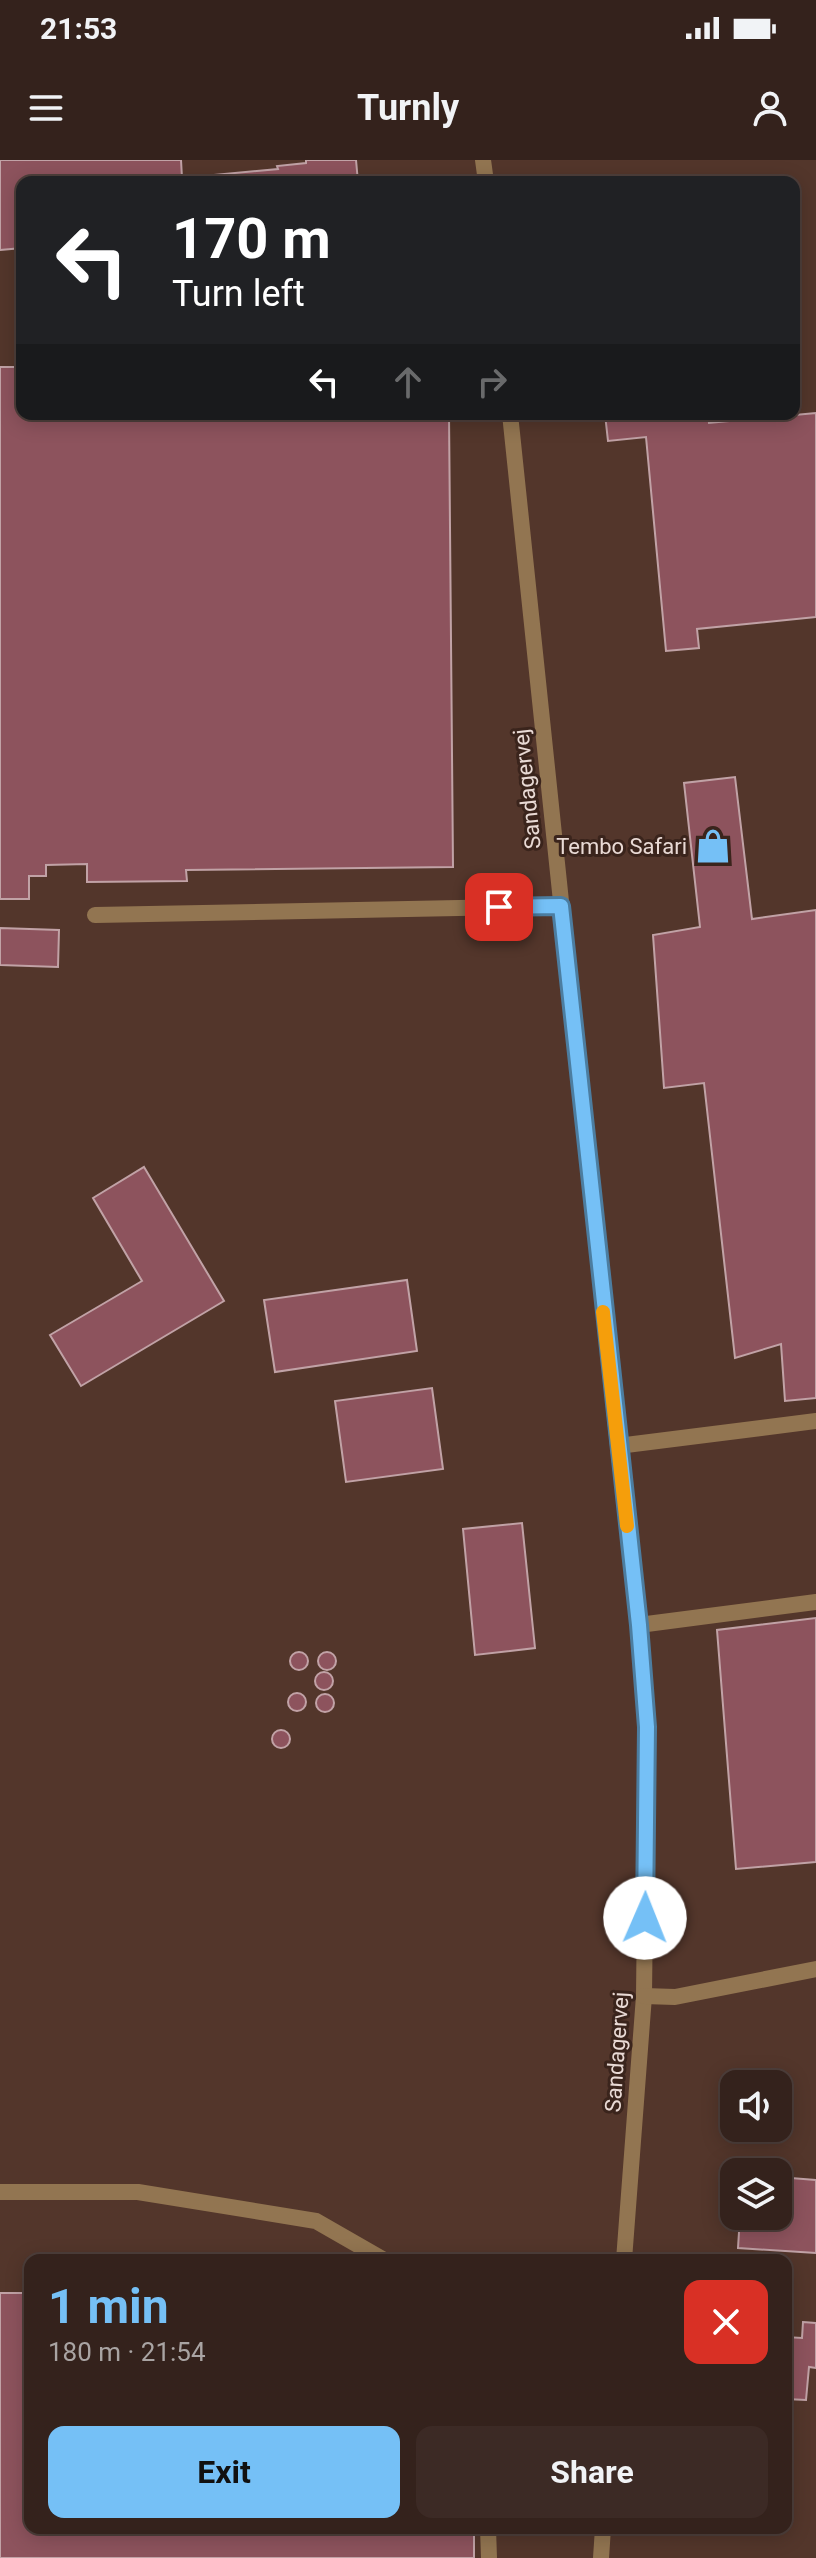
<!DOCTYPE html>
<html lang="en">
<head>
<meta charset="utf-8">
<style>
	:root { --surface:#34221c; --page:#3c2a25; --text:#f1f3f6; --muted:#a9a4a3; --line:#4e3f3b; --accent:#75c0f6 }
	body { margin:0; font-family:Roboto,sans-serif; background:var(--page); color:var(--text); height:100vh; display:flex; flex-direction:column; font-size:30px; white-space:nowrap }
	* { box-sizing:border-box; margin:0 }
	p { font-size:26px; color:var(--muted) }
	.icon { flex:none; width:44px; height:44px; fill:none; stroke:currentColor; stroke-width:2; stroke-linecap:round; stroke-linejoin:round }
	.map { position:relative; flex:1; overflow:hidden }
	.details { position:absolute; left:24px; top:2094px; width:768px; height:280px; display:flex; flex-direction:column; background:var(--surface); border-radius:16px; box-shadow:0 4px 20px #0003,0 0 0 2px var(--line) }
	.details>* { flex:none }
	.hud { position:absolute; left:16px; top:16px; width:784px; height:244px; border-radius:16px; box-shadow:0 4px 20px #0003,0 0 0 2px var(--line); background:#202124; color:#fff; overflow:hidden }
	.fabs { position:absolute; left:720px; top:1910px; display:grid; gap:16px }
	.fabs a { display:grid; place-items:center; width:72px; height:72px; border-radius:16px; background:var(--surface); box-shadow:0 4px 20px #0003,0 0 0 2px var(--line); font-size:40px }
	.pin { position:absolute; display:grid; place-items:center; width:68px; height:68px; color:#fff; margin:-34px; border-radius:16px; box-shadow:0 4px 12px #0006 }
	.me { position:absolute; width:88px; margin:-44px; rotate:1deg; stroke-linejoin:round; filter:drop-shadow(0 0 6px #0008) }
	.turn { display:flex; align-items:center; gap:28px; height:168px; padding:0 24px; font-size:36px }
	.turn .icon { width:104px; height:104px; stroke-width:2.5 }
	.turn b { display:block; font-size:56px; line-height:68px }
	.lanes { display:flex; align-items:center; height:76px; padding:0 24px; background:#0003; justify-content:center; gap:40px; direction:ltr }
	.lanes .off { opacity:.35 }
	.round { display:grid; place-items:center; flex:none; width:84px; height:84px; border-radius:16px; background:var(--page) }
	.summary { display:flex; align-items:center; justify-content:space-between; height:136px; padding:0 24px }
	h1 { font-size:48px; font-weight:700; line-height:60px; color:var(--accent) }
	.button { display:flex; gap:16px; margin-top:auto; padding:16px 24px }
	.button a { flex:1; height:92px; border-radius:16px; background:var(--accent); color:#111; font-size:32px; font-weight:700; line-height:92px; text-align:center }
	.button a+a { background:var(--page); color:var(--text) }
	.status { display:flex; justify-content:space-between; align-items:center; height:56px; padding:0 40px; background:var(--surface); direction:ltr }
	.status svg { height:22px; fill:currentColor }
	header { display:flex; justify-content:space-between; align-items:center; height:104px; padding:0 24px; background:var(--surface); font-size:36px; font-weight:700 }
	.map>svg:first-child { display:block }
	.built { fill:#53362b; fill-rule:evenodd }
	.building { fill:#8d535d; stroke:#c1a2a6; stroke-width:2 }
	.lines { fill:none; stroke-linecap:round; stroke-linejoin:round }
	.service { stroke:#927551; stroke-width:16 }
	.minor { stroke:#927551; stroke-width:16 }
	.route-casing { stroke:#4c7da0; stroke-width:20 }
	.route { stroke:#75c0f6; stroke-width:14 }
	.slow { stroke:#f59e0b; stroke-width:14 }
	.labels { text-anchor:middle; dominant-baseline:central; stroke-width:6; stroke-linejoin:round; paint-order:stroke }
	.street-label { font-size:22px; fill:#e9dad5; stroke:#3a241c }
	.poi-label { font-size:22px; fill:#e9dad5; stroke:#3a241c; text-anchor:end }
</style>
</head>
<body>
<div class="status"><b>21:53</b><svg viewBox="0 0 49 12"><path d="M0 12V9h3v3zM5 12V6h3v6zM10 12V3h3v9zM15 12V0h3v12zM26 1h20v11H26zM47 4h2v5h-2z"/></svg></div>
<header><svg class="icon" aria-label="menu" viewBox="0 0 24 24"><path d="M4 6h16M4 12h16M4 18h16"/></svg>Turnly<svg class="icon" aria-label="person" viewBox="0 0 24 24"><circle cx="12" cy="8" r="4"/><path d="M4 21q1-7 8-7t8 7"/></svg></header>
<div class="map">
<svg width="816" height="2398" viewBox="0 0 816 2398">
	<rect width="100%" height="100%" fill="#452e26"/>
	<path class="built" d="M0 0H816V2398H0ZM22 22H794V254H22ZM734 1924H778V1968H734ZM734 2012H778V2056H734ZM30 2100H786V2368H30Z"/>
	<g class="building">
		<polygon points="0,0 181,0 182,18 278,9 277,6 306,3 306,0 356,0 358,22 22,22 22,88 0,90"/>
		<polygon points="0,207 22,207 22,254 449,254 453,707 186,710 187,721 87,722 87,704 46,705 46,716 29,716 29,739 0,739"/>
		<polygon points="816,253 816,457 697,469 699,488 666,491 646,277 608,281 605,254 708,254 709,263"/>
		<polygon points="735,617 752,759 816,750 816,1238 785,1241 781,1184 735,1198 704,923 664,928 653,775 700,767 684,623"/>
		<polygon points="0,768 59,770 58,807 0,805"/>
		<polygon points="144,1007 224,1141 81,1226 50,1175 142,1121 93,1038"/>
		<polygon points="407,1120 417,1191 275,1212 264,1140"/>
		<polygon points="432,1228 443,1309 346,1322 335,1241"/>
		<polygon points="522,1363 535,1488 475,1495 463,1369"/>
		<polygon points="816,1458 816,1702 736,1709 717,1470"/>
		<circle cx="299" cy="1501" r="9"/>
		<circle cx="327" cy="1501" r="9"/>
		<circle cx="324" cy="1521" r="9"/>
		<circle cx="297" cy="1542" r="9"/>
		<circle cx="325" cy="1543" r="9"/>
		<circle cx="281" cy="1579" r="9"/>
		<polygon points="778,2017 816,2020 816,2093 738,2088 740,2056 778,2056"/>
		<polygon points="0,2133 30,2133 30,2368 474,2368 474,2398 0,2398"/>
		<polygon points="803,2162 816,2163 816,2208 809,2207 806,2240 786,2239 786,2177 802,2178"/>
	</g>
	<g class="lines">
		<g class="service">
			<polyline points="95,755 561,746"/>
			<polyline points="618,1286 816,1261"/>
			<polyline points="639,1465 816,1442"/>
			<polyline points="0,2032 138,2032 316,2061 384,2100"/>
			<polyline points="488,2368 489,2398"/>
		</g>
		<g class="minor">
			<polyline points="483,0 486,22"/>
			<polyline points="510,254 618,1286 639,1465 647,1567 644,1836 624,2100"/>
			<polyline points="644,1836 675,1837 816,1809"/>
			<polyline points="601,2398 603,2368"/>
		</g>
	</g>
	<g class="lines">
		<g class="route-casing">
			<polyline id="route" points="499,747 561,746 639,1465 647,1567 645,1758"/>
		</g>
		<use href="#route" class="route"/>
		<polyline class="slow" points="603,1152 627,1366"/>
	</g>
	<defs>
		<g id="shop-bare" transform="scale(2.76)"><path d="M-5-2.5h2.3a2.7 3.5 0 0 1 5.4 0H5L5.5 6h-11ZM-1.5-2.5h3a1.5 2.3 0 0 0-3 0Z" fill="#75c0f6" stroke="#3a241c" stroke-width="2.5" paint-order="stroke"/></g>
	</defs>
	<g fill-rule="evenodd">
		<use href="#shop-bare" x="713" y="686"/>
	</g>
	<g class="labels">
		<g class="street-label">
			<text transform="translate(527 629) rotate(-96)">Sandagervej</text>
			<text transform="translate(617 1892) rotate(-86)">Sandagervej</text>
		</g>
		<g class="poi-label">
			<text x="687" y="686">Tembo Safari</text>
		</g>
	</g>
</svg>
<div class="fabs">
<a><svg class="icon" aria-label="sound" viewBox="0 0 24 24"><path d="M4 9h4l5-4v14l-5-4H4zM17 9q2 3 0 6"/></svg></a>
<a><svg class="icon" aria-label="layers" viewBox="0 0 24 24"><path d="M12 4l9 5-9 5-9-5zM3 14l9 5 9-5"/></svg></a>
</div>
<div class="pin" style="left:499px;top:747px;background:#d93025"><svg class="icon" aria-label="arrive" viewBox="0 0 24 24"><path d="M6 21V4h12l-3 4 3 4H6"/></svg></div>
<svg class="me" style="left:645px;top:1758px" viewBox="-20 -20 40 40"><circle r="19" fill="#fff"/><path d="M0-13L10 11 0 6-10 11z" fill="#75c0f6"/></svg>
<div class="hud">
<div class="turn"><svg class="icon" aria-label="left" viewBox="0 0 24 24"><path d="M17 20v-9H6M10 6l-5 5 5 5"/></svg><div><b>170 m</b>Turn left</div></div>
<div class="lanes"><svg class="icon" aria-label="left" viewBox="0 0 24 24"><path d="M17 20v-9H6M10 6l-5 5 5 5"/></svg><svg class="icon off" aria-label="ahead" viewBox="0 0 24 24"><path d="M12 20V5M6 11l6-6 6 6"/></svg><svg class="icon off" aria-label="right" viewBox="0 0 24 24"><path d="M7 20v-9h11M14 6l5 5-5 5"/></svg></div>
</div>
<section class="details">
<div class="summary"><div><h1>1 min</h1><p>180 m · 21:54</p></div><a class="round" style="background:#d93025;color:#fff"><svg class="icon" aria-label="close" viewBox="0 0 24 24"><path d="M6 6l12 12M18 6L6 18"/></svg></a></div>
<div class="button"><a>Exit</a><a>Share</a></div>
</section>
</div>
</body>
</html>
